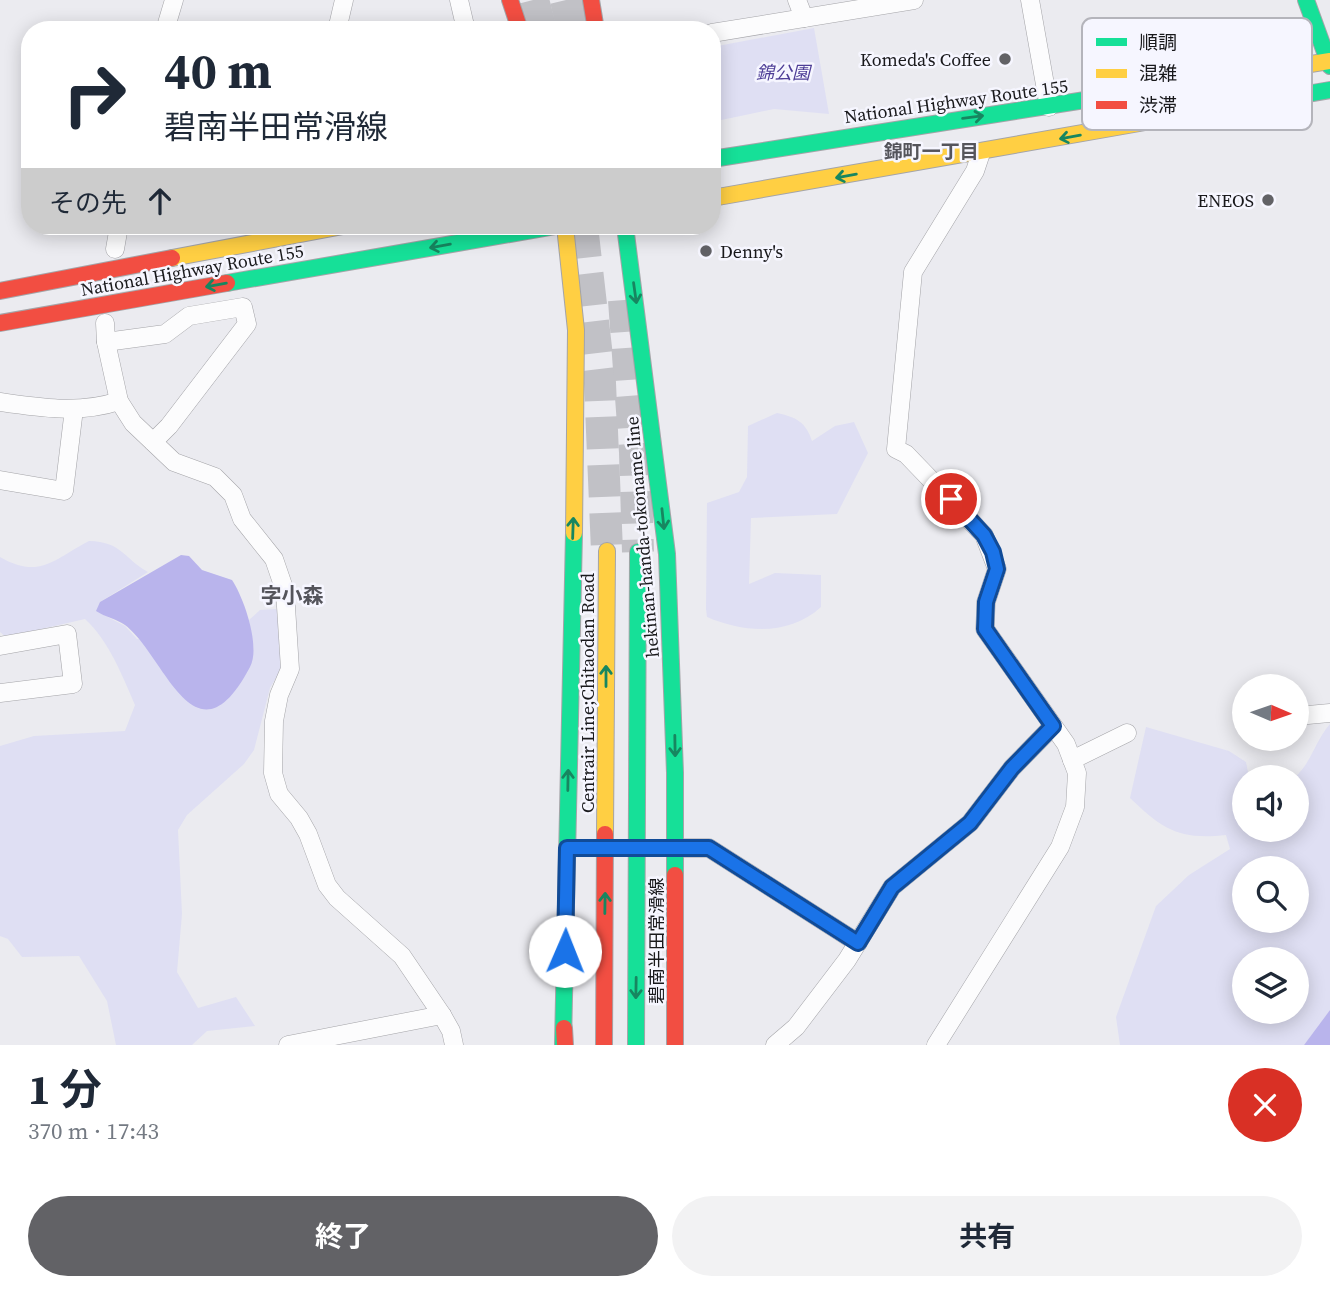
<!DOCTYPE html>
<html lang="ja">
<head>
<meta charset="utf-8">
<style>
	:root { --surface:#fff; --page:#f2f2f3; --text:#1f2937; --muted:#747a83; --accent:#626266 }
	body { margin:0; font-family:"Source Serif 4","Noto Sans JP",serif; background:var(--page); color:var(--text); height:100vh; display:flex; flex-direction:column; font-size:26px; white-space:nowrap }
	* { box-sizing:border-box; margin:0 }
	p { font-size:23px; color:var(--muted) }
	.icon { flex:none; width:38px; height:38px; fill:none; stroke:currentColor; stroke-width:2; stroke-linecap:round; stroke-linejoin:round }
	.map { position:relative; height:1045px; overflow:hidden }
	.side { display:flex; flex-direction:column; background:var(--surface); flex:1 }
	.side>* { flex:none }
	.hud { position:absolute; left:21px; top:21px; width:700px; height:214px; border-radius:28px; box-shadow:0 4px 18px #0003; background:#fff; color:var(--text); overflow:hidden }
	.needle { width:46px; rotate:92deg }
	.fabs { position:absolute; left:1232px; top:674px; display:grid; gap:14px }
	.fabs a { display:grid; place-items:center; width:77px; height:77px; border-radius:50%; background:var(--surface); box-shadow:0 4px 18px #0003; font-size:35px }
	.pin { position:absolute; display:grid; place-items:center; width:60px; height:60px; color:#fff; margin:-30px; border:4px solid #fff; border-radius:50%; box-shadow:0 2px 7px #0007 }
	.me { position:absolute; width:77px; margin:-38px; rotate:1deg; stroke-linejoin:round; filter:drop-shadow(0 0 5px #0008) }
	.turn { display:flex; align-items:center; gap:24px; height:147px; padding:0 28px; font-size:32px }
	.turn .icon { width:91px; height:91px; stroke-width:2.5 }
	.turn b { display:block; font-size:49px; line-height:60px }
	.then { display:flex; align-items:center; height:66px; padding:0 28px; background:#0003; gap:14px; font-size:26px }
	.round { display:grid; place-items:center; flex:none; width:74px; height:74px; border-radius:37px; background:var(--page) }
	.summary { display:flex; align-items:center; justify-content:space-between; height:119px; padding:0 28px }
	h1 { font-size:42px; font-weight:700; line-height:52px }
	.button { display:flex; gap:14px; margin-top:auto; padding:14px 28px }
	.button a { flex:1; height:80px; border-radius:42px; background:var(--accent); color:#fff; font-size:28px; font-weight:700; line-height:80px; text-align:center }
	.button a+a { background:var(--page); color:var(--text) }
	.map>svg:first-child { display:block }
	.green { fill:#dfdff3; fill-rule:evenodd }
	.water { fill:#b9b4ec }
	.lines { fill:none; stroke-linecap:round; stroke-linejoin:round }
	.highway-tunnel { stroke:#c1c1c6; stroke-width:32; stroke-dasharray:32 16; stroke-linecap:butt }
	.street-casing { stroke:#a4a4a8; stroke-width:19 }
	.fast-casing { stroke:#a4a4a8; stroke-width:18 }
	.slow-casing { stroke:#a4a4a8; stroke-width:18 }
	.jam-casing { stroke:#a4a4a8; stroke-width:18 }
	.street { stroke:#fcfcfd; stroke-width:18 }
	.fast { stroke:#16e098; stroke-width:16 }
	.slow { stroke:#ffcf43; stroke-width:16 }
	.jam { stroke:#f24e42; stroke-width:16 }
	.fast-bridge-casing { stroke:#a4a4a8; stroke-width:18; stroke-linecap:butt }
	.fast-bridge { stroke:#16e098; stroke-width:16 }
	.oneway { stroke:#178660 }
	.route-casing { stroke:#114b97; stroke-width:18 }
	.route { stroke:#1a73e8; stroke-width:12 }
	.poi-dot { fill:#626266; stroke:#f6f6ff; stroke-width:2.5 }
	.labels { text-anchor:middle; dominant-baseline:central; stroke-width:5; stroke-linejoin:round; paint-order:stroke }
	.poi-label { font-size:18px; fill:#19191c; stroke:#f6f6ff; text-anchor:end }
	.park-label { font-size:18px; font-style:italic; fill:#4e3e97; stroke:#f6f6ff }
	.street-label { font-size:18px; fill:#19191c; stroke:#f6f6ff }
	.neighbourhood-label { font-size:19px; font-weight:bold; fill:#54545b; stroke:#f6f6ff }
	.quarter-label { font-size:21px; font-weight:bold; fill:#54545b; stroke:#f6f6ff }
	.key { fill:#f6f6ff; stroke:#b4b4bb; stroke-width:2 }
	.key-label { font-size:19px; fill:#19191c }
</style>
</head>
<body>
<div class="map">
<svg width="1330" height="1045" viewBox="0 0 1330 1045">
	<rect width="100%" height="100%" fill="#ebebf0"/>
	<g class="green">
		<polygon points="814,28 829,114 774,109 712,122 712,47"/>
		<path d="M777 413C796 417 806 422 812 441L835 426 854 422 868 453 837 514 751 518 749 584 775 573 821 575V607C789 636 745 633 707 617L706 609 707 503 739 492 747 477 748 426Z"/>
		<path d="M89 541C122 542 122 557 148 572L100 602 102 614 125 626 137 639 254 650 249 620 260 610 276 609 284 623 283 666 270 688 254 750 244 764 187 815 178 830 182 914 177 972 198 1008 236 997 255 1026 207 1031 192 1045H116L107 1001 79 956 22 957 8 939 0 936V746L34 736 125 731 135 705C122 675 109 641 85 619L6 637 0 632V557C40 580 54 559 89 541Z"/>
		<path d="M1330 724V1010L1304 1045H1120L1116 1017 1156 906 1189 875 1230 849 1226 835C1180 840 1163 830 1130 798L1146 727 1229 751 1246 762 1249 777H1244V830H1297L1295 777C1312 762 1315 741 1330 724ZM1244 868H1297V920H1244ZM1244 959H1297V1012H1244Z"/>
	</g>
	<g class="water">
		<path d="M181 555 189 556 202 570 232 580C244 598 261 647 250 667 195 771 165 655 125 625 117 619 105 617 96 611L100 602Z"/>
		<polygon points="1330,1010 1330,1045 1304,1045"/>
	</g>
	<g class="lines">
		<g class="highway-tunnel">
			<polyline points="533,0 541,30"/>
			<polyline points="566,0 573,30"/>
			<polyline points="582,226 600,383 607,551"/>
			<polyline points="624,300 635,452 638,552"/>
		</g>
		<g class="street-casing">
			<g id="street">
				<polyline points="459,0 466,30"/>
				<polyline points="797,0 804,18"/>
				<polyline points="1030,0 1049,107"/>
				<polyline points="165,30 174,0"/>
				<polyline points="337,30 344,0"/>
				<polyline points="712,33 914,0"/>
				<polyline points="115,249 119,226"/>
				<polyline points="105,323 106,342 119,401 133,423 174,462 215,477 233,495 242,519 274,559 285,591 290,669 279,695 274,721 273,773 279,794 299,818 308,834 327,885 337,898 402,956 442,1015 451,1031 454,1045"/>
				<polyline points="106,342 165,334 189,316 243,307 247,324 169,426 153,442"/>
				<path d="M0 402C40 408 80 414 119 401"/>
				<polyline points="0,480 64,491 74,409"/>
				<polyline points="0,646 67,634 73,684 0,693"/>
				<polyline points="1297,716 1330,713"/>
				<polyline points="1072,760 1127,733"/>
				<polyline points="675,848 709,848 858,943"/>
				<polyline points="288,1045 442,1015"/>
				<polyline points="775,1045 796,1027 847,960 892,887 970,823 1012,768 1053,726"/>
				<polyline points="936,1045 1060,847 1075,807 1077,773 1066,744 985,629 986,602 997,569 984,535 906,454 896,449 913,272 975,171 981,153"/>
			</g>
		</g>
		<g class="fast-casing">
			<g id="fast">
				<polyline points="1306,0 1330,66"/>
				<polyline points="1168,118 1330,90"/>
				<polyline points="712,159 1231,77"/>
				<polyline points="625,226 667,554 675,773 675,875"/>
				<polyline points="227,283 556,226"/>
				<polyline points="563,1044 574,533"/>
				<polyline points="636,1045 638,552"/>
			</g>
		</g>
		<g class="slow-casing">
			<g id="slow">
				<polyline points="1231,77 1330,61"/>
				<polyline points="712,198 1168,118"/>
				<polyline points="565,226 576,330 574,533"/>
				<polyline points="172,258 343,226"/>
				<polyline points="605,834 607,551"/>
			</g>
		</g>
		<g class="jam-casing">
			<g id="jam">
				<polyline points="510,0 520,30"/>
				<polyline points="591,0 596,30"/>
				<polyline points="0,291 172,258"/>
				<polyline points="0,323 227,283"/>
				<polyline points="675,875 675,1045"/>
				<polyline points="564,1028 565,1045"/>
				<polyline points="604,1045 605,834"/>
			</g>
		</g>
		<use href="#street" class="street"/>
		<use href="#fast" class="fast"/>
		<use href="#slow" class="slow"/>
		<use href="#jam" class="jam"/>
		<g class="fast-bridge-casing">
			<polyline id="fast-bridge" points="586,848 658,848"/>
		</g>
		<use href="#fast-bridge" class="fast-bridge"/>
	</g>
	<defs><path id="oneway-shaft" d="M-6 0H5M1.5-3L5.5 0L1.5 3" fill="none" stroke-width="1.6" stroke-linecap="round" stroke-linejoin="round" transform="scale(1.75)"/></defs>
	<g class="oneway">
		<use href="#oneway-shaft" transform="translate(973 117) rotate(-7)"/>
		<use href="#oneway-shaft" transform="translate(1070 137) rotate(170)"/>
		<use href="#oneway-shaft" transform="translate(846 176) rotate(170)"/>
		<use href="#oneway-shaft" transform="translate(440 246) rotate(170)"/>
		<use href="#oneway-shaft" transform="translate(216 285) rotate(170)"/>
		<use href="#oneway-shaft" transform="translate(635 293) rotate(82)"/>
		<use href="#oneway-shaft" transform="translate(663 519) rotate(84)"/>
		<use href="#oneway-shaft" transform="translate(573 528) rotate(-88)"/>
		<use href="#oneway-shaft" transform="translate(606 676) rotate(-90)"/>
		<use href="#oneway-shaft" transform="translate(675 746) rotate(89)"/>
		<use href="#oneway-shaft" transform="translate(568 780) rotate(-89)"/>
		<use href="#oneway-shaft" transform="translate(605 903) rotate(-89)"/>
		<use href="#oneway-shaft" transform="translate(636 988) rotate(91)"/>
	</g>
	<g class="lines">
		<g class="route-casing">
			<polyline id="route" points="565,951 567,848 709,848 858,943 892,887 970,823 1012,768 1053,726 985,629 986,602 997,569 993,552 984,535 951,499"/>
		</g>
		<use href="#route" class="route"/>
	</g>
	<g class="poi-dot">
		<circle cx="1005" cy="59" r="7"/>
		<circle cx="1268" cy="200" r="7"/>
		<circle cx="706" cy="251" r="7"/>
	</g>
	<g class="labels">
		<g class="poi-label">
			<text x="991" y="59">Komeda's Coffee</text>
			<text x="1254" y="200">ENEOS</text>
			<text x="720" y="251" text-anchor="start">Denny's</text>
		</g>
		<g class="park-label">
			<text x="783" y="72">錦公園</text>
		</g>
		<g class="street-label">
			<text transform="translate(956 101) rotate(-8)">National Highway Route 155</text>
			<text transform="translate(192 270) rotate(-10)">National Highway Route 155</text>
			<text transform="translate(642 537) rotate(-95)">hekinan-handa-tokoname line</text>
			<text transform="translate(587 693) rotate(-90)">Centrair Line;Chitaodan Road</text>
			<text transform="translate(656 941) rotate(-90)">碧南半田常滑線</text>
		</g>
		<g class="neighbourhood-label">
			<text x="931" y="151">錦町一丁目</text>
		</g>
		<g class="quarter-label">
			<text x="292" y="595">字小森</text>
		</g>
	</g>
	<rect x="1082" y="18" width="230" height="112" rx="10" class="key"/>
	<rect x="1096" y="38" width="31" height="8" fill="#16e098"/>
	<rect x="1096" y="69" width="31" height="9" fill="#ffcf43"/>
	<rect x="1096" y="101" width="31" height="8" fill="#f24e42"/>
	<g class="key-label">
		<text x="1139" y="49">順調</text>
		<text x="1139" y="80">混雑</text>
		<text x="1139" y="112">渋滞</text>
	</g>
</svg>
<div class="fabs">
<a><svg class="needle" viewBox="-14 -14 28 28"><path d="M0-13l5 13h-10z" fill="#e53935"/><path d="M0 13l5-13h-10z" fill="#747a83"/></svg></a>
<a><svg class="icon" aria-label="sound" viewBox="0 0 24 24"><path d="M4 9h4l5-4v14l-5-4H4zM17 9q2 3 0 6"/></svg></a>
<a><svg class="icon" aria-label="search" viewBox="0 0 24 24"><circle cx="10" cy="10" r="6"/><path d="M15 15l6 6"/></svg></a>
<a><svg class="icon" aria-label="layers" viewBox="0 0 24 24"><path d="M12 4l9 5-9 5-9-5zM3 14l9 5 9-5"/></svg></a>
</div>
<div class="pin" style="left:951px;top:499px;background:#d93025"><svg class="icon" aria-label="arrive" viewBox="0 0 24 24"><path d="M6 21V4h12l-3 4 3 4H6"/></svg></div>
<svg class="me" style="left:565px;top:951px" viewBox="-20 -20 40 40"><circle r="19" fill="#fff"/><path d="M0-13L10 11 0 6-10 11z" fill="#1a73e8"/></svg>
<div class="hud">
<div class="turn"><svg class="icon" aria-label="right" viewBox="0 0 24 24"><path d="M7 20v-9h11M14 6l5 5-5 5"/></svg><div><b>40 m</b>碧南半田常滑線</div></div>
<div class="then">その先<svg class="icon" aria-label="ahead" viewBox="0 0 24 24"><path d="M12 20V5M6 11l6-6 6 6"/></svg></div>
</div>
</div>
<section class="side">
<div class="summary"><div><h1>1 分</h1><p>370 m · 17:43</p></div><a class="round" style="background:#d93025;color:#fff"><svg class="icon" aria-label="close" viewBox="0 0 24 24"><path d="M6 6l12 12M18 6L6 18"/></svg></a></div>
<div class="button"><a>終了</a><a>共有</a></div>
</section>
</body>
</html>
